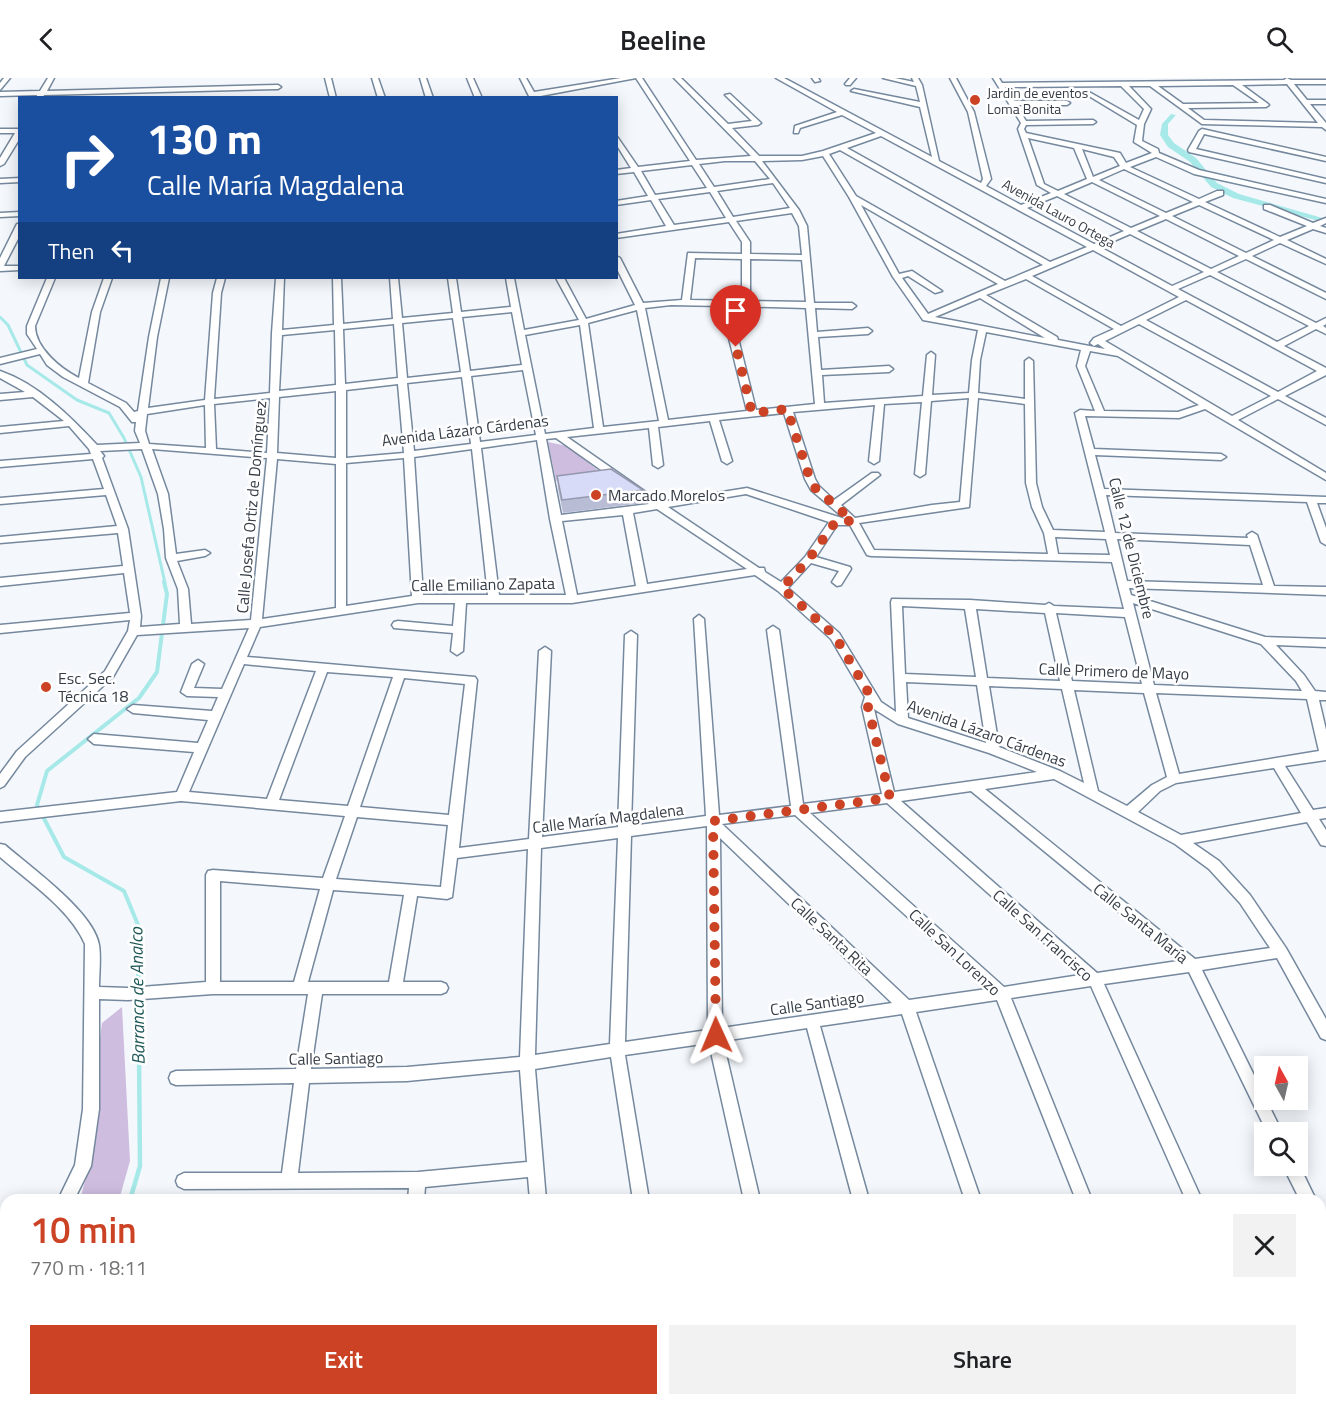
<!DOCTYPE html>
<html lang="en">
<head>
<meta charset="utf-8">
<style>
	:root { --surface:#fff; --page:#f2f2f2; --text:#202124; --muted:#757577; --accent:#cc4224 }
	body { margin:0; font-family:"Titillium Web",sans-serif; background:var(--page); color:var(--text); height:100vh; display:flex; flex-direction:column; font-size:22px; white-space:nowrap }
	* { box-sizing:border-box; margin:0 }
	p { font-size:20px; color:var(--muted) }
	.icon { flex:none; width:33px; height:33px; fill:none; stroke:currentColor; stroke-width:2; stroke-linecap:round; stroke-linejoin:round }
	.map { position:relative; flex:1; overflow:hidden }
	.details { position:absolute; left:0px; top:1116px; width:1326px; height:212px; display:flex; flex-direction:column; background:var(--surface); border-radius:18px 18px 0 0; box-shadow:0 3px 15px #0003 }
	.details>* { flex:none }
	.guide { position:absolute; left:18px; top:18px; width:600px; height:183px; border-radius:0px; box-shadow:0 3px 15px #0003; background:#1a4fa0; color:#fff; overflow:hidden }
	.needle { width:39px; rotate:352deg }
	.controls { position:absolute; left:1254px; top:978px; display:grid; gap:12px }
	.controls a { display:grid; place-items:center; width:54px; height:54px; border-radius:0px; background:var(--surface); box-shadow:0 3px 15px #0003; font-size:30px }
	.pin { position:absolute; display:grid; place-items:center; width:51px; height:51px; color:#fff; margin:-62px -26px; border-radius:50% 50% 50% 0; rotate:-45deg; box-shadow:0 0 6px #0007 }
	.pin .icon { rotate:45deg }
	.me { position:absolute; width:66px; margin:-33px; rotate:359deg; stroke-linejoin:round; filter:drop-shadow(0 0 4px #0008) }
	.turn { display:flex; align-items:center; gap:21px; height:126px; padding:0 30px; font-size:27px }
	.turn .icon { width:78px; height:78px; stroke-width:2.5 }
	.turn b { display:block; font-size:42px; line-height:51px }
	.then { display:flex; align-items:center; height:57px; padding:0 30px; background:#0003; gap:12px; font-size:22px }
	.round { display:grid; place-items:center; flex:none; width:63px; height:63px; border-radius:0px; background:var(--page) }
	.summary { display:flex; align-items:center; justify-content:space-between; height:102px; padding:0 30px }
	h1 { font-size:36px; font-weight:600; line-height:45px; color:var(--accent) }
	.action { display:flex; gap:12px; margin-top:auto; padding:12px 30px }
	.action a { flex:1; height:69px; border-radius:0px; background:var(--accent); color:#fff; font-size:24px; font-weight:600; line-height:69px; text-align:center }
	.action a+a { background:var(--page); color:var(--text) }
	header { display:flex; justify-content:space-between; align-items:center; height:78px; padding:0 30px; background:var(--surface); font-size:27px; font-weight:600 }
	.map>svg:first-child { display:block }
	.green { fill:#cebddf }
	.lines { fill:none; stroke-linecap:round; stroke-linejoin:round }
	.stream-far2 { stroke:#a6e9e8; stroke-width:3 }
	.stream-far1 { stroke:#a6e9e8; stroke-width:4 }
	.stream { stroke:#a6e9e8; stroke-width:4.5 }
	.canal { fill:#a6e9e8; fill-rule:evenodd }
	.minor-casing { stroke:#75889d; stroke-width:3 }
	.minor { fill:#fff; fill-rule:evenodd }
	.wall { fill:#b9bcd5 }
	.building { fill:#d7dbf8; stroke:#9699ae; stroke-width:1.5 }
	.route { stroke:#cc4224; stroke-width:10; stroke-dasharray:0 18 }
	.poi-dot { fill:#cc4224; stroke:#fff; stroke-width:2 }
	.labels { text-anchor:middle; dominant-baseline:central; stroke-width:5; stroke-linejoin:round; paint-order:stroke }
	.far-poi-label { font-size:14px; fill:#353d46; stroke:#fff; text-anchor:start }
	.far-street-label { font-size:14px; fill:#353d46; stroke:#fff }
	.street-label { font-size:16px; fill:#353d46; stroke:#fff }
	.poi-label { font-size:16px; fill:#353d46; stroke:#fff; text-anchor:start }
	.water-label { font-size:18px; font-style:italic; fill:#1f5757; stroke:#fff }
</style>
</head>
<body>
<header><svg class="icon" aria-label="back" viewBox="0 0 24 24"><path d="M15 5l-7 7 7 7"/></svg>Beeline<svg class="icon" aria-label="search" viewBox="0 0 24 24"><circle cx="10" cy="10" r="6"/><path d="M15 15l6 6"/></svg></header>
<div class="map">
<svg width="1326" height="1327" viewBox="0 0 1326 1327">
	<rect width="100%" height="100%" fill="#f4f8fd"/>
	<g class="green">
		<polygon points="548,364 567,368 604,397 556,403"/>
		<polygon points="122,929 130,1083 119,1122 80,1122 94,1068 95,997 102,945"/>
		<polygon points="6,1232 6,1322 8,1322 0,1321 0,1243"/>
	</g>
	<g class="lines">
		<polyline class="stream-far2" points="0,239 8,247 27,287 77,322 109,335 124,360 141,399 165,505"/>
		<polyline class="stream-far1" points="138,867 138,847 124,813 64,779 37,727 47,693 139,620 157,594 167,516 164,504"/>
		<g class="stream">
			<polyline points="130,1122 140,1088 138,865"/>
			<polyline points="110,1327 111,1322"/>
		</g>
		<polygon class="canal" points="1171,36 1176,37 1168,46 1168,57 1174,65 1196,80 1217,105 1239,116 1326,141 1326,145 1233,120 1211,109 1190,84 1168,69 1160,57 1162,46"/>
		<g class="minor-casing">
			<g id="minor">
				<polygon points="4,0 10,0 0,12 0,5"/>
				<polygon points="48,0 54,0 47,13 278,7 281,9 278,11 44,17 43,20 36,20 37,17 0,18 0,14 40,13"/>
				<polygon points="325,0 331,0 336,20 330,20"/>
				<polygon points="372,0 378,0 385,20 378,20"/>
				<polygon points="420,0 426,0 433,20 426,20"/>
				<polygon points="467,0 473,0 482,20 475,20"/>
				<path d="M520 0H526L534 14 621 0H642L696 82 751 78 674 0H681L728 46 752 43 725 17 730 16 761 45 758 47 732 50 759 78H802L823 73 876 55 842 37 800 50 798 55H794L795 48 837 34 776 0H784L932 79 920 29 851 13 854 11 920 24 916 8 883 0H895L914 4 912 0H918L922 7 939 83 981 105 983 101 968 34 950 0H956L974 34 991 101 986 108 1021 127 1051 115 1037 107 1018 51 1021 45 993 0H999L1002 5 1284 2 1287 0 1291 2H1326V6H1294L1307 22H1326V26H1310L1326 45V52L1322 49 1202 46 1150 8H1129L1151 31 1144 46 1142 63 1158 71 1159 75 1199 92 1326 121V125L1194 96 1156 79 1130 89 1199 121 1217 113H1223V117L1205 124 1280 159 1307 148 1264 131V127H1270L1313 145 1326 140V145L1320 148 1326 150V155L1313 151 1287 162 1326 181V186L1280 165 1252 178 1326 215V221L1246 181 1217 194 1316 245 1326 240V246L1323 248 1326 250V256L1316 251 1284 268 1326 290V297L1285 318 1326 340V347L1278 321 1238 342 1326 395V402L1205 331 1179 340 1085 338 1094 371 1221 376 1226 379 1221 382 1095 377 1104 411 1326 419V425H1317L1326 450V467L1321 464 1307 424 1106 417 1115 455 1248 460 1247 457 1252 454 1257 457 1274 508 1326 509V517L1129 510 1131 517 1265 559 1326 561V569L1276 567 1304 597 1315 613 1326 614V622H1319L1326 652V682L1285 688 1313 732 1326 730V740L1319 741 1326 752V768L1321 767 1307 744 1193 765 1219 783 1250 817 1286 870 1326 941V962L1321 960 1277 880 1202 892 1282 1054H1267L1189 894 1104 906 1202 1122H1186L1091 908 1011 920 1092 1122H1076L997 922 916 934 981 1122H965L902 936 820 948 869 1122H853L807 950 723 963 760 1122H744L709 965 625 977 649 1122H633L611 979 535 991 546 1122H530L528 1099 425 1109 424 1122H408L409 1110 184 1111 178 1108 176 1103 178 1098 184 1095H282L294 1005 176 1007 171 1005 169 1000 171 995 176 993 296 991 308 916H213L128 922 99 921V1031L91 1088 74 1122H58L75 1087 83 1031 85 866C70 831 29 804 0 779V766L5 767C30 789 94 834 99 867 101 880 99 896 99 909L128 910 206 904V797L208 793 213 792 323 800 345 738 181 723 0 744V734L177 714 194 674 94 666 88 661 94 656 198 665 208 642 133 635 127 631 133 627 212 633 218 619 187 618 181 614 192 586 198 582 204 586 194 610 222 611 249 550 137 557 113 599 25 679 4 708 0 710V696L17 673 105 593 128 553 130 542 0 555V547L130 535 124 495 0 508V500L123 488 118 455 0 465V459L117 448 106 417 0 426V420L104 411 93 381 0 389V383L91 376 89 371 69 348 0 355V349L64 343 33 319 0 322V316L25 314 0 300V293C38 306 71 339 97 367L140 365 135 353 136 344H132L120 329 63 299 47 287 40 276 0 286V280L37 271 27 256V248L47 200H55L35 248C35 270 61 291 79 300L92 234 104 200H112L100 234 88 305 126 325 134 334 138 333 149 259 161 200H169L157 259 148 330 205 322 213 215 217 200H225L221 215 214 321 270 315 272 255 276 200H284L282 252 334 247 333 200H341L343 246 393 241 390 200H398L402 240 453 235 448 200H456L461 234 511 229 506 200H514L524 252 579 242 556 200H564L586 241 635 227 616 189V178L620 180 643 225 682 222 688 175 742 176V164L729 144 616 160V156L666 148 651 122 616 127V123L648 118 634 94 616 96V92L631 90 616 66V57L638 89 690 83 636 0 530 20ZM1287 6 1318 45 1204 42 1188 30 1266 29 1269 27 1268 26 1242 7ZM1233 7 1259 25 1183 26 1158 8ZM1121 8 1144 31 1139 42 1089 14 1084 15 1137 47 1134 64 1152 75 1126 85 1120 75 1026 55 1024 51 1026 47 1093 46 1096 44 1093 42 1026 43 1016 27H1067L1070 25 1067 23H1014L1005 9ZM881 58 1087 169 1050 184 847 70ZM1028 60 1074 70 1087 101 1058 113 1044 106ZM1082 71 1114 79 1120 88 1093 99ZM840 72 1043 187 1005 203 856 118 829 76ZM823 78 849 119 893 199 923 242 978 252 972 282 969 315 932 317 935 277 931 274 927 277 923 318 824 325 822 297 889 294 893 291 889 288 821 292 818 259 868 256 872 253 868 250 817 254 815 230 852 231 856 228 852 225H814L807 148 799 132 762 83 802 82ZM725 83H755L770 101 714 109 699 86ZM692 87 707 110 655 117 641 93ZM1124 91 1193 124 1166 135 1099 102ZM1092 104 1160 138 1131 150 1064 116ZM773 105 790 130 733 139 717 113ZM710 114 726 140 674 147 658 121ZM1057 118 1124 153 1094 166 1027 130ZM861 127 998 206 928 236 902 200 908 198 935 215 942 213 912 193 899 196ZM1199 127 1274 162 1246 175 1172 138ZM792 135 799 148 802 177 750 176V164L736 143ZM1166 141 1239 178 1211 191 1137 153ZM1130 156 1204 194 1172 208 1100 169ZM1093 172 1179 219 1121 248 1032 198ZM695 180 742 181V223L690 222ZM750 181 802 182 806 224 750 223ZM1210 197 1309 248 1277 264 1178 211ZM1026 201 1114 251 1094 260 1090 265 1094 268 1098 266 1105 271 1058 262 1057 259 986 217ZM980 220 1045 260 935 239ZM1186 222 1317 293 1278 314 1146 242ZM671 227 721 228 747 333 668 342 645 230ZM730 228 806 230 815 326 756 332ZM637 232 659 343 603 349 588 245ZM512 234 522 287 470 293 462 239ZM453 240 461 294 407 300 402 245ZM394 246 398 300 345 306 343 251ZM1139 246 1271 318 1232 338 1105 263ZM580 247 594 350 545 356 525 257ZM335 252 336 307 279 313 282 257ZM986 254 1081 272 1077 288 1095 333 1080 332 1075 335 1105 454 1053 452 1042 429 1036 405 1033 283 1029 280 1025 283V321L978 315 980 282ZM1090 273 1118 278 1199 327 1178 334 1104 333 1085 288ZM523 292 536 357 480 364 471 298ZM462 299 471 366 414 373 407 305ZM398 306 404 375 346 380V312ZM336 313V380L277 375 279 319ZM270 320 267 375 216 371 214 326ZM969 320 960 424 932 427 855 440 841 427 880 397 878 395H872L834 422 819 408 815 401 793 334 875 327 869 383 874 386 879 383 884 326 922 324 915 396 920 399 925 396 931 323ZM978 320 1025 326 1026 405 1032 429 1044 455 1048 476 874 472 859 445 969 429ZM205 327 206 370 149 366 145 353 147 336ZM784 335 805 401 811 412 845 441 747 410 660 424 567 359 649 350 653 387 658 390 663 387 658 349 710 343 722 383 727 386 732 383 719 342ZM556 360 649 426 561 437 546 361ZM537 362 550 441 566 517H499L481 370ZM142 371 158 416 164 451 166 480 178 511 180 546 140 549 141 538 128 451 102 380 104 378 100 373ZM152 371 267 380 251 542 191 546 188 511 177 483 205 478 210 475 205 472 176 476 168 416ZM472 371 488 517H423L414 379ZM404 380 412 518 346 528V385ZM277 381 336 386V530L262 541ZM746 416 829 444 805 479 781 504 765 494 764 490H759L668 429ZM657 431 747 491 647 506 633 435ZM623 437 636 508 577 517 562 443ZM837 447H850L867 477 871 478 1112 484 1124 531 1054 528 1049 525 1045 527 970 522 892 521 891 524 896 634 881 624 839 555 788 510 811 485 839 493 832 504 837 508 841 507 851 491 850 489 816 479ZM1055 459 1106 461 1110 477 1058 476ZM1117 461 1250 467 1263 507 1127 503ZM755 497 778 513 831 561 865 619 862 629 882 716 803 726 779 552 773 548 767 552 791 728 719 737 704 541 699 537 694 541 706 738 631 748 637 557 631 553 625 557 618 749 542 759 551 573 545 569 539 573 529 761 459 770 477 602 475 599 247 579 260 549 418 525H455L453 548 398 543 394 544 392 547 394 550 453 555 451 573 457 577 463 573 466 525H572ZM1133 525 1261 566 1296 603 1302 613 1154 607ZM902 528 965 531 976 599 905 596ZM976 531 1045 535 1060 603 987 600ZM1056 535 1125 539 1142 606 1072 603ZM244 586 316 593 267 721 189 714ZM327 594 393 599 348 728 279 722ZM404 600 465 606 449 737 360 729ZM906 604 977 607 986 665 908 640ZM989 608 1062 611 1084 705 1060 693 999 669ZM1074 612 1144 615 1167 699 1152 707 1127 728 1098 713ZM1156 615 1307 621 1319 673 1179 696ZM874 631 898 646 989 675 1037 694 894 714ZM1274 690 1301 735 1181 757 1138 734 1160 713 1176 705ZM1054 701 1175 766 1209 791 1240 825 1270 870 1195 881 985 711ZM971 713 1178 883 1097 895 901 723ZM887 725 1080 897 1004 909 810 735ZM795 737 987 911 909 922 722 746ZM357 739 448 747 441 809 336 801ZM707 748 708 952 625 964 631 758ZM618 760 610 966 535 977 541 770ZM720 760 892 925 722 950ZM528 771 520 979 407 989 311 991 322 916H441L446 914 448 910 446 906 441 904H403L417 818 447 821 452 819 457 780ZM220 803 320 811 294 904H220ZM333 812 404 817 389 904H308ZM520 992 527 1084 418 1094 298 1095 309 1005 407 1003Z"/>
				<polygon points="812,0 818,0 820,3 815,4"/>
				<polygon points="850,0 856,0 850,7 846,7 845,6"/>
				<polygon points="0,51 20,51 20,60 4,86 0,88 0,80 15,55 0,55"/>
				<polygon points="1202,51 1326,79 1326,83 1204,56 1196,71 1326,101 1326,105 1189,74 1188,72 1199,53"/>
				<polygon points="20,100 20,104 0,105 0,101"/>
				<polygon points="20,134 20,138 0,139 0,135"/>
				<polygon points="17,146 20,146 20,157 4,188 20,188 20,192 0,193 0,180"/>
				<polygon points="1298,1085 1316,1122 1300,1122 1283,1088 1298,1088"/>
				<polygon points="1320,1138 1326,1141 1326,1166 1320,1163"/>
				<polygon points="6,1205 6,1229 0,1231 0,1207"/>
				<polygon points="6,1311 6,1322 14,1322 10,1327 0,1327 0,1313"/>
				<polygon points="14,1322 31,1322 32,1327 14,1327"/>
				<polygon points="385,1322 402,1322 403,1327 385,1327"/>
				<polygon points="477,1322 522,1322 520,1327 474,1327"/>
				<polygon points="545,1322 562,1322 563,1327 545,1327"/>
				<polygon points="665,1322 682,1322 684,1327 666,1327"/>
				<polygon points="787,1322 804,1322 807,1327 789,1327"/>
				<polygon points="908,1322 925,1322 927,1327 909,1327"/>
				<polygon points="1032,1322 1049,1322 1051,1327 1033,1327"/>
				<polygon points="1153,1322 1170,1322 1173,1327 1155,1327"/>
				<polygon points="1275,1322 1292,1322 1295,1327 1277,1327"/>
			</g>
		</g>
		<use href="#minor" class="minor"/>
	</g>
	<polygon class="wall" points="557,398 643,412 643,425 563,435 558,411"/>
	<polygon class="building" points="611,391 643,412 562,422 557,398"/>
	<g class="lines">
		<polyline class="route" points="716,957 713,743 890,720 868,629 871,619 835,558 782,510 809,481 836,443 853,443 815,410 810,401 787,331 752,335 736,269"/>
	</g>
	<g class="poi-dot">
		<circle cx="975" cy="22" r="6"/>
		<circle cx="596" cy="417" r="6"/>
		<circle cx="46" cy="609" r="6"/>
	</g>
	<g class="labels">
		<g class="far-poi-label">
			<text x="987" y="14">Jardin de eventos<tspan x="987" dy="16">Loma Bonita</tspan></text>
		</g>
		<g class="far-street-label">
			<text transform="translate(1059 135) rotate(29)">Avenida Lauro Ortega</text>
		</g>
		<g class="street-label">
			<text transform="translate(465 352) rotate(-7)">Avenida Lázaro Cárdenas</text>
			<text transform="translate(251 429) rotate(-85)">Calle Josefa Ortiz de Domínguez</text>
			<text transform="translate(1132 470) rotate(76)">Calle 12 de Diciembre</text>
			<text transform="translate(483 506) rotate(-1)">Calle Emiliano Zapata</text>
			<text transform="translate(1114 593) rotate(2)">Calle Primero de Mayo</text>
			<text transform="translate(987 655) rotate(20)">Avenida Lázaro Cárdenas</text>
			<text transform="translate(608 740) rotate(-7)">Calle María Magdalena</text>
			<text transform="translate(1141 845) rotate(39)">Calle Santa María</text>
			<text transform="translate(1043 857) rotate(42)">Calle San Francisco</text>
			<text transform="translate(832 858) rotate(43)">Calle Santa Rita</text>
			<text transform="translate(955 874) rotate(43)">Calle San Lorenzo</text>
			<text transform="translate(817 925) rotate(-8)">Calle Santiago</text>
			<text transform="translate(336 980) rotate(-1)">Calle Santiago</text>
		</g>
		<g class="poi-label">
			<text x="608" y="417">Marcado Morelos</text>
			<text x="58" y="600">Esc. Sec.<tspan x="58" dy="18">Técnica 18</tspan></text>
		</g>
		<g class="water-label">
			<text transform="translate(137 918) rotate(-91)">Barranca de Analco</text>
		</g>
	</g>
</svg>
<div class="controls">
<a><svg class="needle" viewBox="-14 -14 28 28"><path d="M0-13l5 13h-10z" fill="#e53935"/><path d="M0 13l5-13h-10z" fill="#757577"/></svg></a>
<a><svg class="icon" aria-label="search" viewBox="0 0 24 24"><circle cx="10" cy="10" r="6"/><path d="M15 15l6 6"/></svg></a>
</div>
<div class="pin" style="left:736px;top:269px;background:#d93025"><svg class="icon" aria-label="arrive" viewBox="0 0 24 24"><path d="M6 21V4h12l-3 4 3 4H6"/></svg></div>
<svg class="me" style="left:716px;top:957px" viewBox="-20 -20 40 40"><path d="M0-17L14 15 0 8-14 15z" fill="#cc4224" stroke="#fff" stroke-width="4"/></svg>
<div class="guide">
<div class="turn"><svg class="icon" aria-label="right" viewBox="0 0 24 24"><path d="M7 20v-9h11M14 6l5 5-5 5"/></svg><div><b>130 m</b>Calle María Magdalena</div></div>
<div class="then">Then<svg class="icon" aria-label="left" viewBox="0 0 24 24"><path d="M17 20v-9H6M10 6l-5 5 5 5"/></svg></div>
</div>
<section class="details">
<div class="summary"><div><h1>10 min</h1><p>770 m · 18:11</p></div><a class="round"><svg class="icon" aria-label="close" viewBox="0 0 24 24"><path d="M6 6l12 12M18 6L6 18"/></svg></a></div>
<div class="action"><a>Exit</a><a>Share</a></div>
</section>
</div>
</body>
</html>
